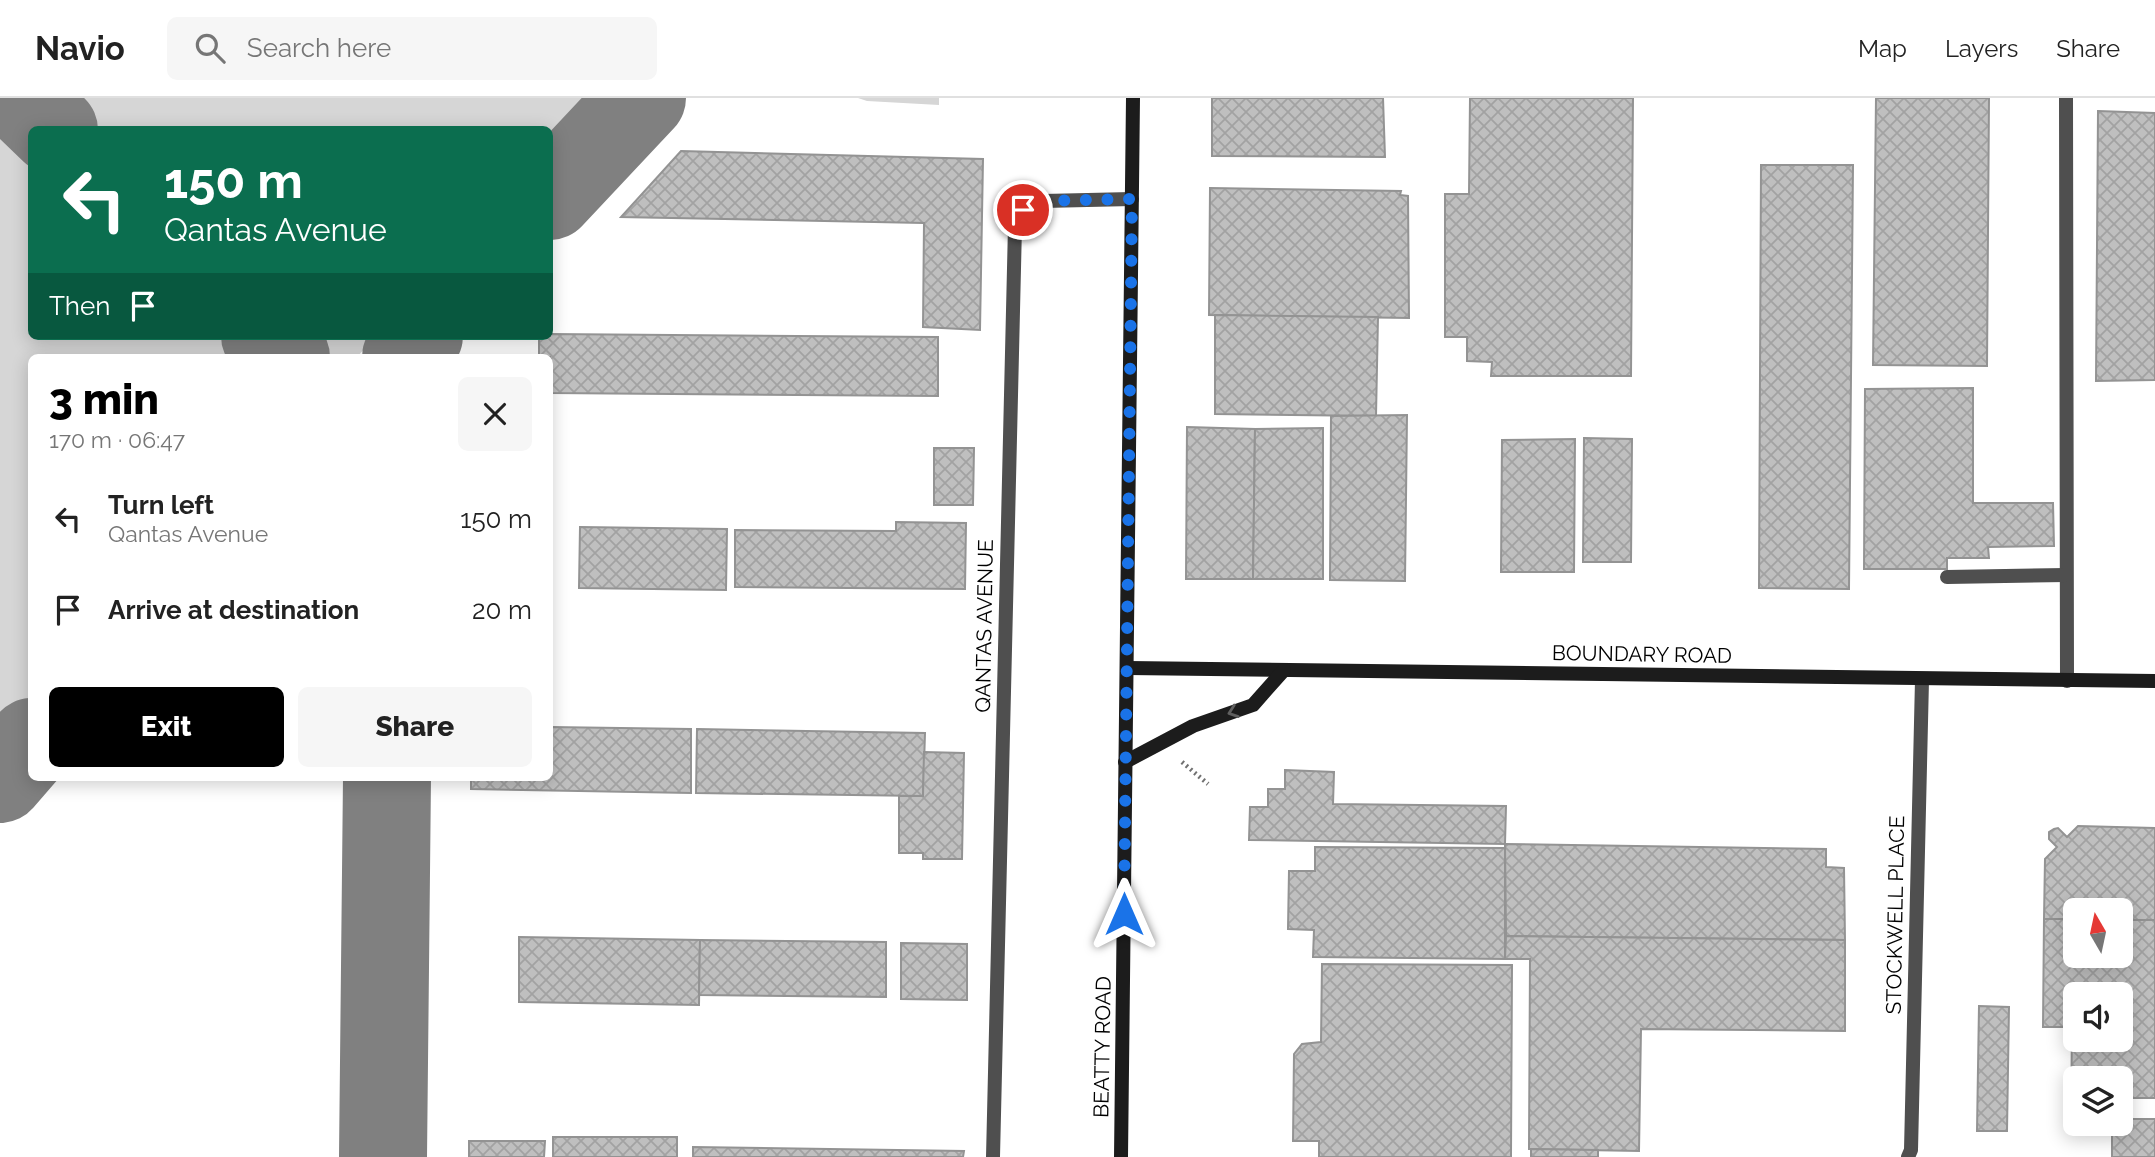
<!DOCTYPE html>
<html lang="en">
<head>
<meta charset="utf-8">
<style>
	:root { --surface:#fff; --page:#f6f6f6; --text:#222; --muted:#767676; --line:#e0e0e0; --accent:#000 }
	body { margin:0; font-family:Raleway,sans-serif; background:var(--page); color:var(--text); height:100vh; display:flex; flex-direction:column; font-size:26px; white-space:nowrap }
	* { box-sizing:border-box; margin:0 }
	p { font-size:23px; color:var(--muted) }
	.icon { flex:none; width:38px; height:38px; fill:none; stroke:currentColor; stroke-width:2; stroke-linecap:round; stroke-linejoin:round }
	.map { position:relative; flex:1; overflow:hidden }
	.drawer { position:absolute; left:28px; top:256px; width:525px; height:427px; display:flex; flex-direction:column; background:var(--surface); border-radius:10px; box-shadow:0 4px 18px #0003 }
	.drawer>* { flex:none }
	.hud { position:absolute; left:28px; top:28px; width:525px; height:214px; border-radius:10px; box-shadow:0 4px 18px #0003; background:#0b6e4f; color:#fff; overflow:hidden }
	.needle { width:46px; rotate:351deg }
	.buttons { position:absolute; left:2063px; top:800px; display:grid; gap:14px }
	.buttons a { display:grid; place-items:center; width:70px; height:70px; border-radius:10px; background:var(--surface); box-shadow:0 4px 18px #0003; font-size:35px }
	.pin { position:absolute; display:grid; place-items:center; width:60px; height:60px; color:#fff; margin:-30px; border:4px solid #fff; border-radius:50%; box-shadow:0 2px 7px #0007 }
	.me { position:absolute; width:77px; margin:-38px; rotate:0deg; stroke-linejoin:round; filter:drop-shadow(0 0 5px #0008) }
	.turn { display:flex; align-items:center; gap:24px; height:147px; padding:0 21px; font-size:32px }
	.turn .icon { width:91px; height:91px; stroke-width:2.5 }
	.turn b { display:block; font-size:49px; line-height:60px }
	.then { display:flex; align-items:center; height:66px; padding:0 21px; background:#0003; gap:14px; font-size:26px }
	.round { display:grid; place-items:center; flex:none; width:74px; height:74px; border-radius:10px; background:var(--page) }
	.headline { display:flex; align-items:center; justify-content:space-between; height:119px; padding:0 21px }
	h1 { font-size:42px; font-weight:800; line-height:52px; color:var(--accent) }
	.cta { display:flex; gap:14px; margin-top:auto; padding:14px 21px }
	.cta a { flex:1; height:80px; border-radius:10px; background:var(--accent); color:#fff; font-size:28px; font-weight:800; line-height:80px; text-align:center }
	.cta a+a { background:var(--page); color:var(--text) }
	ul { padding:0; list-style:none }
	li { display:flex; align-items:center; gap:21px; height:91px; padding:0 21px }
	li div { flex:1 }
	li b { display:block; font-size:26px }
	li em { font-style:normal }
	header { display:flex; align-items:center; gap:42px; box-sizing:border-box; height:98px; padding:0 35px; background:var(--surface); border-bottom:2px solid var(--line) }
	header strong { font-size:33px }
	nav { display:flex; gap:38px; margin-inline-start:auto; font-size:24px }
	.search { width:490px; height:63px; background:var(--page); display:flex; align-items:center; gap:18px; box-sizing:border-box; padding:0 24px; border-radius:10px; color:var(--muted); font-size:26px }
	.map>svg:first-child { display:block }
	.green { fill:#d6d6d6 }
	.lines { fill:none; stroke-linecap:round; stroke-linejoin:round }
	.taxiway { stroke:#808080; stroke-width:88 }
	.building { fill:url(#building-cross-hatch); stroke:#939393; stroke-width:2; fill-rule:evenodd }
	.path { stroke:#717171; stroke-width:4.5; stroke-dasharray:2 3.5; stroke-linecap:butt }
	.lane { stroke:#4f4f4f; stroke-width:14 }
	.street { stroke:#4f4f4f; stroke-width:14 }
	.secondary { stroke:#1c1c1c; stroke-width:14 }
	.oneway { stroke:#606060 }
	.route { stroke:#1a73e8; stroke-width:12; stroke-dasharray:0 21.6 }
	.labels { text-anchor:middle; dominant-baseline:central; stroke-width:5; stroke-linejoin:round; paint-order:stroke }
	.street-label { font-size:21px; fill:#000; stroke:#fff }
</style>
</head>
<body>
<header>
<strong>Navio</strong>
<div class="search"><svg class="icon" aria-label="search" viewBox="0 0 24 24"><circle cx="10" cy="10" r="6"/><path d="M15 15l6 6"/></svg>Search here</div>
<nav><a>Map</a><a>Layers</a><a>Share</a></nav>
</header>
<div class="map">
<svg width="2155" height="1059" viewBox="0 0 2155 1059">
	<defs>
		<pattern id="building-cross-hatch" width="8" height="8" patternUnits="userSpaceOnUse" patternTransform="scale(1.75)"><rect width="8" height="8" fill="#bfbfbf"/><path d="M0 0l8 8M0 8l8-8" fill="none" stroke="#a2a2a2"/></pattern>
	</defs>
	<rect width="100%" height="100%" fill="#fff"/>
	<g class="green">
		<polygon points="0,0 599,0 550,53 550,32 32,32 32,238 376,238 357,259 32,259 31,617 0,652"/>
		<polygon points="858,0 939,0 939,7 867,3"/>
	</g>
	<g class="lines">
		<g class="taxiway">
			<polyline points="21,0 54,32"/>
			<polyline points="550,98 642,0"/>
			<polyline points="265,238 286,259"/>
			<polyline points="406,259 419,238"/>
			<polyline points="0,681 32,644"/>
			<polyline points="383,1059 387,679"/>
		</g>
	</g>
	<g class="building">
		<polygon points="1212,0 1383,0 1385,59 1212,58"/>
		<polygon points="1470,0 1633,0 1631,278 1491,278 1492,264 1467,263 1467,239 1445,239 1445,96 1469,96"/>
		<polygon points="1876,0 1989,0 1987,268 1873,267"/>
		<polygon points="2098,13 2155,15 2155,282 2096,283"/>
		<polygon points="681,53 983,61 980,232 923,229 924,125 621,119"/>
		<polygon points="1761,67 1853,67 1849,491 1759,490"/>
		<polygon points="1210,90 1401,93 1400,97 1408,98 1409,220 1209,217"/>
		<polygon points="1215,217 1378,219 1376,318 1215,316"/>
		<polygon points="550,236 938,239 938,298 550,295 550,259 539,259 539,238 550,238"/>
		<polygon points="1973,290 1973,405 2053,405 2054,448 1988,449 1989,460 1947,460 1947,471 1864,471 1865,291"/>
		<polygon points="1407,317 1405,483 1330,482 1331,318"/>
		<polygon points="1187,329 1255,331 1253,481 1186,481"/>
		<polygon points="1323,330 1323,481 1253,481 1255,331"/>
		<polygon points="1584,340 1632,341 1631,464 1583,464"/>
		<polygon points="1575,341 1574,474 1501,474 1502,342"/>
		<polygon points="934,350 974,350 973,407 934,407"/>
		<polygon points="896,424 966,425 965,491 735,489 735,432 896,433"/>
		<polygon points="580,429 727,431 726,492 579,490"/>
		<polygon points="550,629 691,631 691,695 471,691 471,679 550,679"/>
		<polygon points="697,631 925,635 923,698 696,695"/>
		<polygon points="924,654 964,655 962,761 923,761 923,755 899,755 899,698 923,698"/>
		<polygon points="1285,672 1334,674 1333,706 1506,708 1505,746 1249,742 1250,709 1268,709 1268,691 1285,691"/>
		<polygon points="2078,728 2155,730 2155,822 2121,822 2121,812 2076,812 2076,821 2044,821 2045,761 2057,749 2049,741 2049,734 2054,731 2058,730 2067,739"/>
		<polygon points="1505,746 1826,751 1826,769 1844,770 1845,842 1506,838"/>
		<polygon points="1315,749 1505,750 1505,861 1313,859 1314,832 1288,831 1289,773 1315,773"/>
		<path d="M2044 821H2076V858H2121V822H2155V1000H2126V1019H2121V980H2076V1018H2071L2072 929H2043ZM2076 896H2121V942H2076Z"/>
		<polygon points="1506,838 1845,842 1845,933 1641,931 1639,1053 1529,1051 1530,861 1505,861"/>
		<polygon points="519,839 700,842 699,907 519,904"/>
		<polygon points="700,842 886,844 886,899 699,897"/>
		<polygon points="901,845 967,846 967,902 901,901"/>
		<polygon points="1322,866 1512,867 1511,1059 1319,1059 1319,1043 1293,1043 1294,956 1302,946 1321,944"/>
		<polygon points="1979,908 2009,909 2007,1033 1977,1033"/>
		<polygon points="2121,1021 2155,1021 2155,1059 2112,1059 2112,1026 2121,1026"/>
		<rect x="553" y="1039" width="124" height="20"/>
		<polygon points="469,1043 545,1043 544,1059 469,1059"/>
		<polygon points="693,1049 964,1053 963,1059 693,1059"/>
		<polygon points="1531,1051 1598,1052 1598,1059 1531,1059"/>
	</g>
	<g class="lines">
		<polyline class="path" points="1182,664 1208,686"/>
		<g class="lane">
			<polyline points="2066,0 2067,583"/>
			<polyline points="1947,479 2066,477"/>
			<polyline points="993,1059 1015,128 1023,112 1043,103 1132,101"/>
		</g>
		<polyline class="street" points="1908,1059 1911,1052 1922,582"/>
		<g class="secondary">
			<polyline points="1128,570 2155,583"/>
			<polyline points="1125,664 1193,628 1253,607 1284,572"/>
			<polyline points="1121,1059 1133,0"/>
		</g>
	</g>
	<defs><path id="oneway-chevron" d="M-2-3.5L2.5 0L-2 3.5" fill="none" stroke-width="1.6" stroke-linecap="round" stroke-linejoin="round" transform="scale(1.75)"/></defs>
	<use class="oneway" href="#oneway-chevron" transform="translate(1233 614) rotate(161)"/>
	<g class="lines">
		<polyline class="route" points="1023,112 1043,103 1132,101 1124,816"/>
	</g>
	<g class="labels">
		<g class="street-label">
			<text transform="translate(984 528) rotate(-89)">QANTAS AVENUE</text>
			<text transform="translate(1642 556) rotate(1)">BOUNDARY ROAD</text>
			<text transform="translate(1895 817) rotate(-89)">STOCKWELL PLACE</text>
			<text transform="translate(1102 949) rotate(-89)">BEATTY ROAD</text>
		</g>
	</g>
</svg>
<div class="buttons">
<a><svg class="needle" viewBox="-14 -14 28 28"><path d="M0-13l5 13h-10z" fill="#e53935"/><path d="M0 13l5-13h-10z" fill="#767676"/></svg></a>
<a><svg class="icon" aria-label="sound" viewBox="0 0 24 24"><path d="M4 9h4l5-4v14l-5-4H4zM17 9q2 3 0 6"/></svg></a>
<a><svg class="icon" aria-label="layers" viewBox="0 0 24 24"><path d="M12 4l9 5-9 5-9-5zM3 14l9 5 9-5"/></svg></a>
</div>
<div class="pin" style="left:1023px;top:112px;background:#d93025"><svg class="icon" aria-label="arrive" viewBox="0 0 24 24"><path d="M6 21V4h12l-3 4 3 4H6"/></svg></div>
<svg class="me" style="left:1124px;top:816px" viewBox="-20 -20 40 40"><path d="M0-17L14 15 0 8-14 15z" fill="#1a73e8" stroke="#fff" stroke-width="4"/></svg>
<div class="hud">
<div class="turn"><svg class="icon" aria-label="left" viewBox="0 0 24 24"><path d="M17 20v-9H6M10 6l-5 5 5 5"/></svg><div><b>150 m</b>Qantas Avenue</div></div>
<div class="then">Then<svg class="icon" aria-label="arrive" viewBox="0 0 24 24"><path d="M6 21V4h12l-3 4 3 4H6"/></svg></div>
</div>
<section class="drawer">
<div class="headline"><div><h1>3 min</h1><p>170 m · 06:47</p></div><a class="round"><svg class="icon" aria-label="close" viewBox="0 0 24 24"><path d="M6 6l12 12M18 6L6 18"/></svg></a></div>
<ul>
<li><svg class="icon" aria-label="left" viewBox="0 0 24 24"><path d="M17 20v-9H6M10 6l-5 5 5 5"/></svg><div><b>Turn left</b><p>Qantas Avenue</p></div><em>150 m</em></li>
<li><svg class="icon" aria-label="arrive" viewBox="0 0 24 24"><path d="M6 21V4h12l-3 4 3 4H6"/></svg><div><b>Arrive at destination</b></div><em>20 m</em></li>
</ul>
<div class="cta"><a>Exit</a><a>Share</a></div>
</section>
</div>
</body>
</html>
